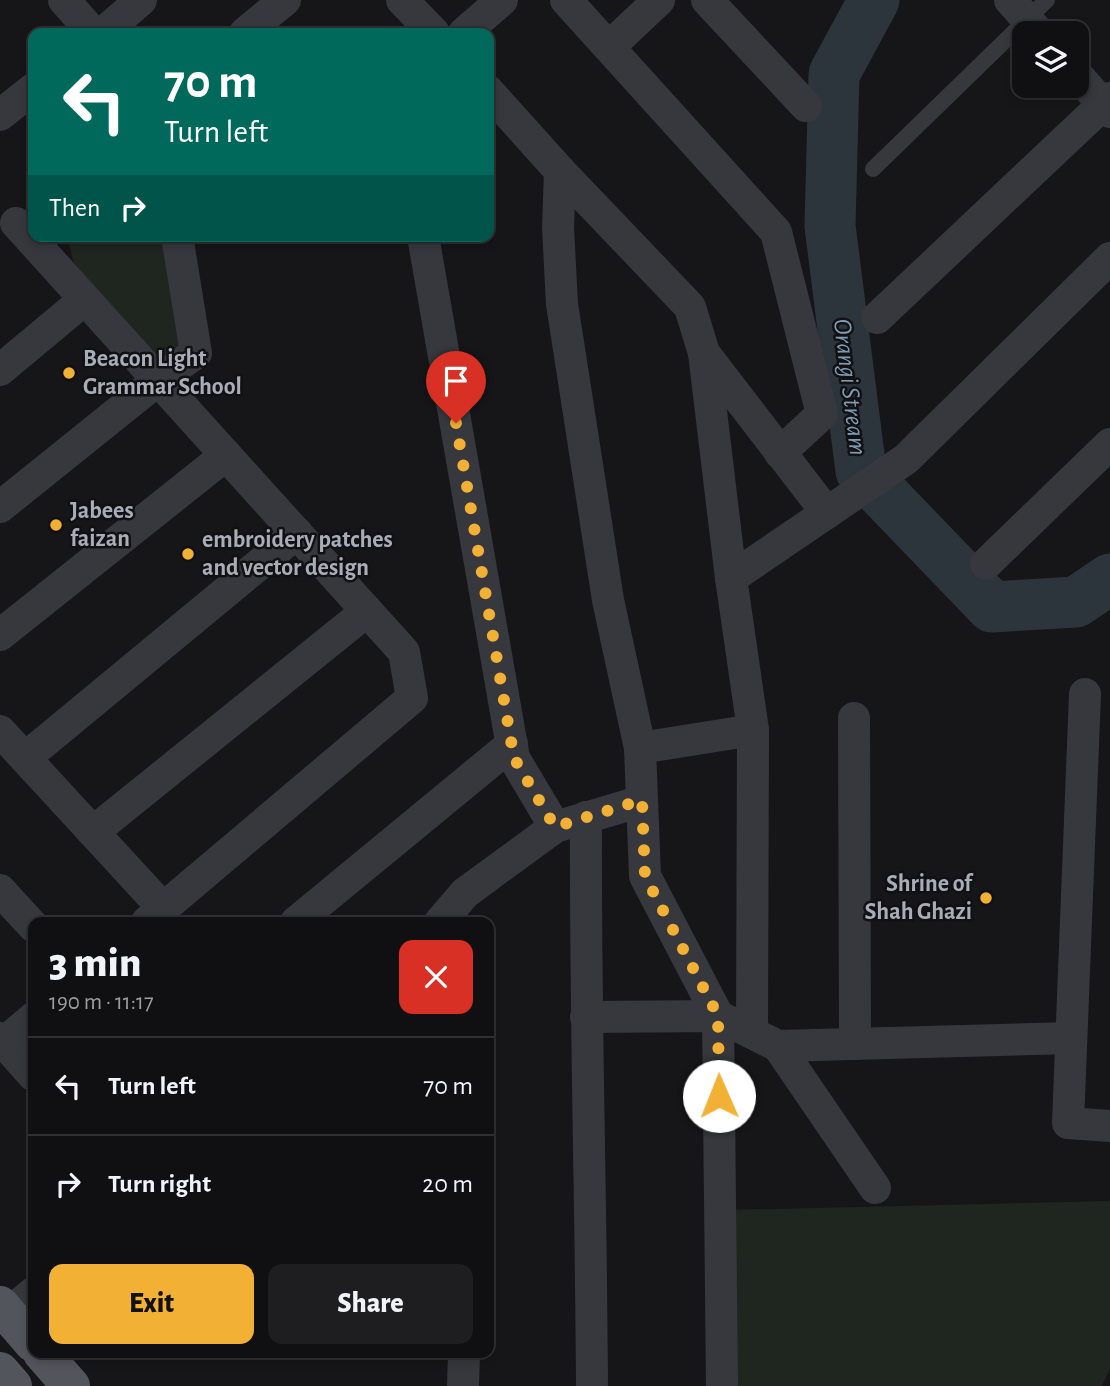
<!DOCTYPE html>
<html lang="en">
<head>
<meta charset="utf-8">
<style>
	:root { --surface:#101012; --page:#1e1e20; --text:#f1f3f6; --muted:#9c9d9f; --line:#303032; --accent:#f2b134 }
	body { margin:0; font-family:"Alegreya Sans",sans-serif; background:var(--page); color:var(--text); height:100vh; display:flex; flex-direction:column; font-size:26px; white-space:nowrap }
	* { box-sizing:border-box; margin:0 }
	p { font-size:23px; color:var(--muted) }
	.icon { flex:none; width:38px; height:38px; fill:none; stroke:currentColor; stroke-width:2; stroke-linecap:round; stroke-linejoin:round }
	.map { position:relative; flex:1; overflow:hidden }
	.details { position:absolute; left:28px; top:917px; width:466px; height:441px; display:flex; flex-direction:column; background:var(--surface); border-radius:14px; box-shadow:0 4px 10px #0003,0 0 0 2px var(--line) }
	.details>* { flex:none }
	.top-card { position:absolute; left:28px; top:28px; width:466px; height:214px; border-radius:14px; box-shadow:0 4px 10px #0003,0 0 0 2px var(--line); background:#00695c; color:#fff; overflow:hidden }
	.buttons { position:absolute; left:1012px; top:21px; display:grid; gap:14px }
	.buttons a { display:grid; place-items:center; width:77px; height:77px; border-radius:14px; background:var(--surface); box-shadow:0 4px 10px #0003,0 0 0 2px var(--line); font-size:35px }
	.pin { position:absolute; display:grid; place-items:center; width:60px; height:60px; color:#fff; margin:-72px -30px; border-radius:50% 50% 50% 0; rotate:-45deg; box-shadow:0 0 7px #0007 }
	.pin .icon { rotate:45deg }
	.me { position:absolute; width:77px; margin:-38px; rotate:359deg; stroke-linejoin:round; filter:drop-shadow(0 0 5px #0008) }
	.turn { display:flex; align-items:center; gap:24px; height:147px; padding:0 21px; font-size:32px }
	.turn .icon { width:91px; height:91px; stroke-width:2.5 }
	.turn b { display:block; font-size:49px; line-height:60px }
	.then { display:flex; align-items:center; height:66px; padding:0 21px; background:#0003; gap:14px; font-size:26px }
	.round { display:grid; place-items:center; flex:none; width:74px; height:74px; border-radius:14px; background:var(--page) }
	.headline { display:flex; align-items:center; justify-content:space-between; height:119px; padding:0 21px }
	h1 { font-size:42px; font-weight:800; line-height:52px }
	.action { display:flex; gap:14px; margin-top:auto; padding:14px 21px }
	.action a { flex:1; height:80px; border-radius:14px; background:var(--accent); color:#111; font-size:28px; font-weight:800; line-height:80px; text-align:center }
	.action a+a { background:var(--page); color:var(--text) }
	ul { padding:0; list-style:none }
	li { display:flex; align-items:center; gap:21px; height:98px; padding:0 21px; border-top:2px solid var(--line) }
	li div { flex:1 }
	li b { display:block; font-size:26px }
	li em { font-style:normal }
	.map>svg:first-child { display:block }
	.green { fill:#1e261f }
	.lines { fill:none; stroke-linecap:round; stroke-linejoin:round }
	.river { stroke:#2c353c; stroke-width:51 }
	.service { stroke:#37383d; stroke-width:16 }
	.minor { stroke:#37383d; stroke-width:32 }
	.primary { stroke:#53555c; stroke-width:38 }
	.route { stroke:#f2b134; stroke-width:12; stroke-dasharray:0 21.6 }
	.poi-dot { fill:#f2b134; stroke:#111113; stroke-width:2.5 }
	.labels { text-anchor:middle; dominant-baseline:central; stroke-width:5; stroke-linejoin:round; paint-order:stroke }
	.poi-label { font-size:24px; font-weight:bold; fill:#a8adb8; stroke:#111113; text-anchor:start }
	.water-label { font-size:26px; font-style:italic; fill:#7f9bb3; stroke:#111113 }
</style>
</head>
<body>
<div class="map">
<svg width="1110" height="1386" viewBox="0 0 1110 1386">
	<rect width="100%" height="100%" fill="#161618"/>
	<g class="green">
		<polygon points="67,236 166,236 184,344 157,363 74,264"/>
		<polygon points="1110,1201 1110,1369 1102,1386 729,1386 725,1210"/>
	</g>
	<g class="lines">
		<polyline class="river" points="874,0 834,74 830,226 861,471 992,607 1076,602 1110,579"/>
		<polyline class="service" points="873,169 1047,0"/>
		<g class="minor">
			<polyline points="64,0 93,33"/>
			<polyline points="402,0 434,33"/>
			<polyline points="566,0 776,232 822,414 780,453"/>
			<polyline points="707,0 806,106"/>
			<polyline points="1010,0 1039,33"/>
			<polyline points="103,33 141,0"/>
			<polyline points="245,33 285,0"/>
			<polyline points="464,33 502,0"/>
			<polyline points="609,47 659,0"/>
			<polyline points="1076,74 1110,112"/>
			<polyline points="488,91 560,171 558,228 562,304 608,600 640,748 645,876 718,1016 722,1386"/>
			<polyline points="0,115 33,89"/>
			<polyline points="560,171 690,307 704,353 827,513"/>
			<polyline points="16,223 404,652 412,698 147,922"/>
			<polyline points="423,236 514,758 555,827"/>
			<polyline points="877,318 1110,98"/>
			<polyline points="704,353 731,578"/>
			<polyline points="0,370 84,300"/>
			<polyline points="0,507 158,380 196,353 177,236"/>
			<polyline points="986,564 1110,444"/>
			<polyline points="0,635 226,455"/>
			<polyline points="1085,694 1068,1123 1110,1126"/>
			<polyline points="854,718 855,1044"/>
			<polyline points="0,731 163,908"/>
			<polyline points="640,748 753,730 731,578 906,459 1110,258"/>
			<polyline points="25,758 297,533"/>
			<path d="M586 817C585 1007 591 1196 592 1386"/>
			<polyline points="93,832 367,611"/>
			<polyline points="0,890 33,926"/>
			<polyline points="296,922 512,744"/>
			<polyline points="440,922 465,893 555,827 642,801"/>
			<polyline points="586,1017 718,1016 778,1046 1071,1038"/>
			<polyline points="752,1033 753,730"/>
			<polyline points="0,1038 33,1075"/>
			<polyline points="4,1043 33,1018"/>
			<polyline points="778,1046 875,1188"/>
			<polyline points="8,1314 33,1293"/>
			<polyline points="463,1386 464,1353"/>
		</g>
		<g class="primary">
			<polyline points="0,1305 33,1343"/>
			<polyline points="42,1353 71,1386"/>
			<polyline points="0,1371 13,1386"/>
		</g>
	</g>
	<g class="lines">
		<polyline class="route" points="456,423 514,758 555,827 642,800 645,876 718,1016 719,1096"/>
	</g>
	<g class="poi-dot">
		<circle cx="69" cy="373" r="7"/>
		<circle cx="56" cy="525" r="7"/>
		<circle cx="188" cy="554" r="7"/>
		<circle cx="986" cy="898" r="7"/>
	</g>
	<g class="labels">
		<g class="poi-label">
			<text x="83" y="359">Beacon Light<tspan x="83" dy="28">Grammar School</tspan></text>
			<text x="70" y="511">Jabees<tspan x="70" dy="28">faizan</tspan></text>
			<text x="202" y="540">embroidery patches<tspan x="202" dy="28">and vector design</tspan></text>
			<text x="972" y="884" text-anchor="end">Shrine of<tspan x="972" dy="28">Shah Ghazi</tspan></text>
		</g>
		<g class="water-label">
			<text transform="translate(850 387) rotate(83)">Orangi Stream</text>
		</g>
	</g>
</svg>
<div class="buttons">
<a><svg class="icon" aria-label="layers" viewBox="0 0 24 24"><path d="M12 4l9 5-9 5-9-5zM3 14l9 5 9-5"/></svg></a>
</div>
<div class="pin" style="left:456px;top:423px;background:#d93025"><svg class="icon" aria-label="arrive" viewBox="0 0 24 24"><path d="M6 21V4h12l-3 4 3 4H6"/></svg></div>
<svg class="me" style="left:719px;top:1096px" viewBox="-20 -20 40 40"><circle r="19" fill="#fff"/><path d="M0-13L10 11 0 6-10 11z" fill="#f2b134"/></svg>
<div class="top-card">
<div class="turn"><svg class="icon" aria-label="left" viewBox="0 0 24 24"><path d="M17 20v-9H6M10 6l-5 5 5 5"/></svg><div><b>70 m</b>Turn left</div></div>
<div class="then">Then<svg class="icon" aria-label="right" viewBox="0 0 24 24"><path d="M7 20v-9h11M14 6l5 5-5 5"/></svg></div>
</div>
<section class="details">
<div class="headline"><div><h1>3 min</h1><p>190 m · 11:17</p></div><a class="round" style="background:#d93025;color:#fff"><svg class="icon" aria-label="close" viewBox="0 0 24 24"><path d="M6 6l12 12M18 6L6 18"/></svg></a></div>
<ul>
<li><svg class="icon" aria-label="left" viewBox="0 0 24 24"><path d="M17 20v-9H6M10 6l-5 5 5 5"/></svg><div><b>Turn left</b></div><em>70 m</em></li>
<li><svg class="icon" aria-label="right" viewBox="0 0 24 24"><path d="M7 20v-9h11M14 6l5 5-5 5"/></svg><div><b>Turn right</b></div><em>20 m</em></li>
</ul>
<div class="action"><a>Exit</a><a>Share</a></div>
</section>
</div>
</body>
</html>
